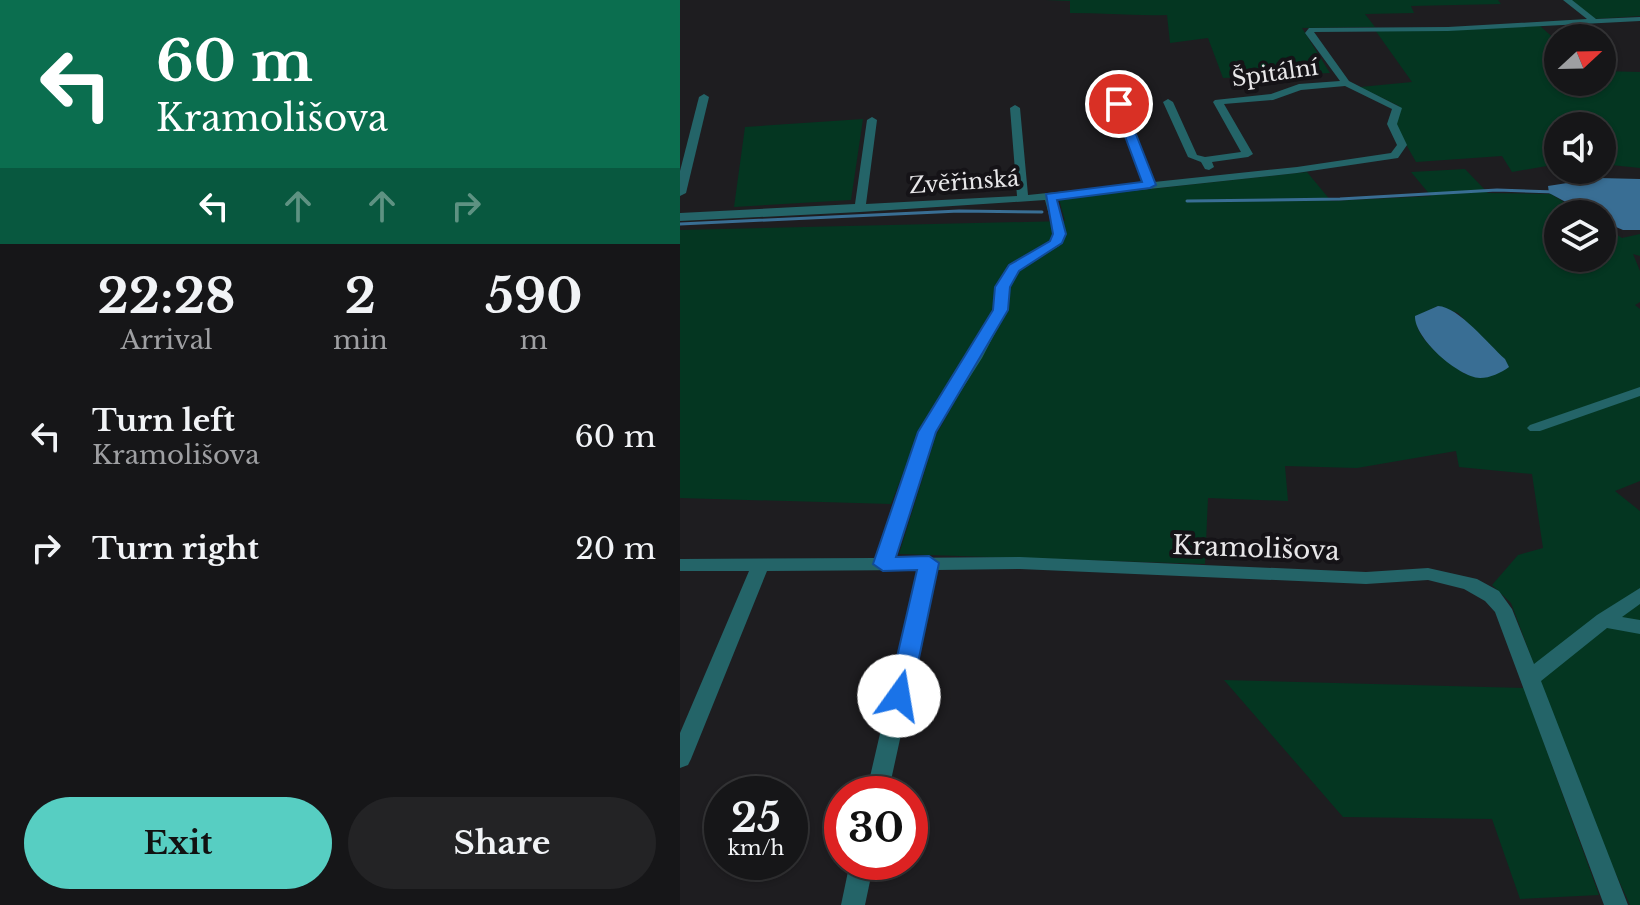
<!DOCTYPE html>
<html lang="en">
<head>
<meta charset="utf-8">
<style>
	:root { --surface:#161618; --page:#232325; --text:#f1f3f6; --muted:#9e9fa2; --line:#353537; --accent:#57cec2 }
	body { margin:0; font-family:"Libre Baskerville",serif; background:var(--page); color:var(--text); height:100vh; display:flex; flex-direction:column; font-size:30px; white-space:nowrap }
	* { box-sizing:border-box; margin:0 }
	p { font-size:26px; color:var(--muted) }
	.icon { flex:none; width:44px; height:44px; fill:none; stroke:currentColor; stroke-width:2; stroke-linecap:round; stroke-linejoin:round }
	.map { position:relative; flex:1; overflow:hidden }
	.details { display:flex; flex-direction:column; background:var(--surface); width:680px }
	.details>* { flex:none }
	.banner { background:#0b6e4f; color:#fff; overflow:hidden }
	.needle { width:52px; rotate:68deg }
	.tools { position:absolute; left:864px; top:24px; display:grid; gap:16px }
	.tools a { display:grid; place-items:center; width:72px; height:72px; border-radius:50%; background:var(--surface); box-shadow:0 2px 6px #0004,0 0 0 2px var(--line); font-size:40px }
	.speed { position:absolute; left:24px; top:776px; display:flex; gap:16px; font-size:40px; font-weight:700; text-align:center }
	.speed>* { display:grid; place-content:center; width:104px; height:104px; border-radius:50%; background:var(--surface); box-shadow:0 2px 6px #0004,0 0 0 2px var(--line); line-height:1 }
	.speed small { font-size:20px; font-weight:400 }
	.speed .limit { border:12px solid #d22; background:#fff; color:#111 }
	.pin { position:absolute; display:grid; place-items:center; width:68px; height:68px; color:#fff; margin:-34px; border:4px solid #fff; border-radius:50%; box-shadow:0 2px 8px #0007 }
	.me { position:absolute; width:88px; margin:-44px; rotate:13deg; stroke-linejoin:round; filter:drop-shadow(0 0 6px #0008) }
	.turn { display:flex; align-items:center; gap:28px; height:168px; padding:0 24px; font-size:36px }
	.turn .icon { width:104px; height:104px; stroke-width:2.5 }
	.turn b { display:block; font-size:56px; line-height:68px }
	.lanes { display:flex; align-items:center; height:76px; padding:0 24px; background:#0003; justify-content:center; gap:40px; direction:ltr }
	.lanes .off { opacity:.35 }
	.eta { display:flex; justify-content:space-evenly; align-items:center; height:136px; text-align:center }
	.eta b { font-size:48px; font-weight:700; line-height:56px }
	.button { display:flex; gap:16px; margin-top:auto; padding:16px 24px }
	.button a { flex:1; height:92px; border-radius:48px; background:var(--accent); color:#111; font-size:32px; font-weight:700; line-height:92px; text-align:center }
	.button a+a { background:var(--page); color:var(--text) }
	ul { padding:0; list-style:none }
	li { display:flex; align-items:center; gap:24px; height:112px; padding:0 24px }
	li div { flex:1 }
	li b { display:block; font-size:30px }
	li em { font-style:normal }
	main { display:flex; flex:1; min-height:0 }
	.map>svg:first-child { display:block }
	.green { fill:#043621; fill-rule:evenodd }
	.water { fill:#396e94 }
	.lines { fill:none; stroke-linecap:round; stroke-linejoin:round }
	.stream { stroke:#396e94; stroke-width:3 }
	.street { fill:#246468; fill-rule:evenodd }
	.route { fill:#1a73e8; stroke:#114b97; stroke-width:2 }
	.labels { text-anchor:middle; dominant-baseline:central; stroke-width:8; stroke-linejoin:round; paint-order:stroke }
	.far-street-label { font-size:22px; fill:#e8e7e9; stroke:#151317 }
	.street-label { font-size:26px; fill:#e8e7e9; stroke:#151317 }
</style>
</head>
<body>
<main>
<section class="details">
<div class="banner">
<div class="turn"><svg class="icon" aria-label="left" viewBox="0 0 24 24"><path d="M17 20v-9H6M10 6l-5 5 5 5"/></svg><div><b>60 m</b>Kramolišova</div></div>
<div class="lanes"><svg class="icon" aria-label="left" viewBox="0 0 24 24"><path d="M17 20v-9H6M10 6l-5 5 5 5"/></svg><svg class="icon off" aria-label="ahead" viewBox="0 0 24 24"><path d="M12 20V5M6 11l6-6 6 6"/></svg><svg class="icon off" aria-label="ahead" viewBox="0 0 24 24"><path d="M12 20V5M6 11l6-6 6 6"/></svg><svg class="icon off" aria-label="right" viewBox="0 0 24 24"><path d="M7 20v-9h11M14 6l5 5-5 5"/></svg></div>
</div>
<div class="eta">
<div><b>22:28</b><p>Arrival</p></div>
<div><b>2</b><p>min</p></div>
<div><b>590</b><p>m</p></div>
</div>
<ul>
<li><svg class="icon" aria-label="left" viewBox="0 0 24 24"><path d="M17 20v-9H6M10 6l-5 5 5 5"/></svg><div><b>Turn left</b><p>Kramolišova</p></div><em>60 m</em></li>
<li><svg class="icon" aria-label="right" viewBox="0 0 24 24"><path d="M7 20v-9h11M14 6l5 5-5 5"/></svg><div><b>Turn right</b></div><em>20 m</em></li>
</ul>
<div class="button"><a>Exit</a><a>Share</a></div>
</section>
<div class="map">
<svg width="960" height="905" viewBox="0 0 960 905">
	<rect width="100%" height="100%" fill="#1e1d20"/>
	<g class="green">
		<path d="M366 0H818L821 4 731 6 734 13 685 14 695 27 622 28 650 73 543 78 528 38 490 43 487 15C454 16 423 13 390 13V1Z"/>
		<polygon points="889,0 960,0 960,16 913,19"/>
		<polygon points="859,25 878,42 878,82 922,82 922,71 960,72 960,168 931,165 922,161 922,126 878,126 878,164 832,172 822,156 736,162 715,125 719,106 680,87 732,82 695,30"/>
		<polygon points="183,119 171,200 54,207 65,127"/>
		<path d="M785 169 808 193 871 194 903 214H878V258H922V225L942 238 960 234V256L953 254 960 271V302L955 305 960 309V481L935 491 960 511V905H950L914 826 831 603 812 585 838 555 863 548 852 474 779 467 776 451 677 468 605 466 608 501 528 498 525 564 219 554 256 435 326 311 330 287 340 267 352 261 327 266 306 327 240 430 211 504 0 498V230L385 221 379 199 627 172 651 201 751 196 731 172ZM758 306 778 313 803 340 785 374C768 361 734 340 736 316Z"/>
		<polygon points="544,680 844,688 919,895 840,899 812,819 663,817"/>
	</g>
	<g class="water">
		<polygon points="919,178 960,179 960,230 943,230 922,221 922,214 908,214 869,193 868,186"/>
		<path d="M758 306C779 307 808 344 825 359L829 367C821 373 810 378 800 378 778 377 734 338 735 316Z"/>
	</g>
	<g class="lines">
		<g class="stream">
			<polyline points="507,201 660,199 817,190 875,192"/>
			<polyline points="0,224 279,211 362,212"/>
		</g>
		<g class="street">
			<polygon points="883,0 892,0 916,19 960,17 960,21 768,31 634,32 669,81 722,108 717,124 727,145 718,158 617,173 376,199 386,234 379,246 339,270 329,287 327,310 302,358 255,432 214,558 340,557 686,572 748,568 797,579 819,591 832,609 854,664 917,615 960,588 960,604 942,617 960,620 960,634 927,628 861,681 948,905 924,905 815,612 805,601 784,589 748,580 686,584 340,569 257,570 208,794 186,794 238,570 87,571 11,759 8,765 0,768 0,733 69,571 0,571 0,559 196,558 239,432 288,358 313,310 317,287 330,265 370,241 374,234 365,200 180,212 0,221 0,213 175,204 187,120 192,117 197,120 186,204 337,196 330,108 335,105 340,108 348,195 464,183 434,104 439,101 444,104 474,182 617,167 711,153 717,145 707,124 712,109 665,86 621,90 593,100 544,104 573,154 568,157 532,162 534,167 529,170 525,169 521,162 508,157 483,102 488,99 493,102 517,155 525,157 561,152 533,102 535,100 591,94 619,84 660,81 625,33 629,28 768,27 907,19"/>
			<polygon points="24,94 29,97 6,193 0,196 0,171 19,97"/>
			<polygon points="960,387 960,396 860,431 850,431 847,428 850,425"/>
			<polygon points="170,862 194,862 185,905 161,905"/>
		</g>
	</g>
	<polygon class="route" points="439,101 444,104 476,185 470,188 377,200 386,234 382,243 339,271 330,287 328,310 256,432 216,557 249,556 259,563 231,696 227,702 219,705 211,702 208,696 237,570 203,571 193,564 238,432 313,310 315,287 329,265 370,241 373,234 366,194 462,182 433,104"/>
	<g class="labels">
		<g class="far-street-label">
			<text transform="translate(595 73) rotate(-8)">Špitální</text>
			<text transform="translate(284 182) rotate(-4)">Zvěřinská</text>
		</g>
		<g class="street-label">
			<text transform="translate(576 548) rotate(2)">Kramolišova</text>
		</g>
	</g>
</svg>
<div class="tools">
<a><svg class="needle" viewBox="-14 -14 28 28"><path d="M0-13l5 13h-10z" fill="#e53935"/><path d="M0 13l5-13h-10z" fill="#9e9fa2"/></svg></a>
<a><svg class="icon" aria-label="sound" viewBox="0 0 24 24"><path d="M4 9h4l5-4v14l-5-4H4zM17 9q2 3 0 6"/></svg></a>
<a><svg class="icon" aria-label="layers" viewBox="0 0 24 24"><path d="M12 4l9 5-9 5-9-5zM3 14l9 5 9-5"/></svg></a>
</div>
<div class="speed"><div>25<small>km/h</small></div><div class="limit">30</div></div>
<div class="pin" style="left:439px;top:104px;background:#d93025"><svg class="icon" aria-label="arrive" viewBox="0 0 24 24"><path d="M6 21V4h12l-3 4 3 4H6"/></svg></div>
<svg class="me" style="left:219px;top:696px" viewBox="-20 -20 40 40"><circle r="19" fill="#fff"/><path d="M0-13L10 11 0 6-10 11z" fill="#1a73e8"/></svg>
</div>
</main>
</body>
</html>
